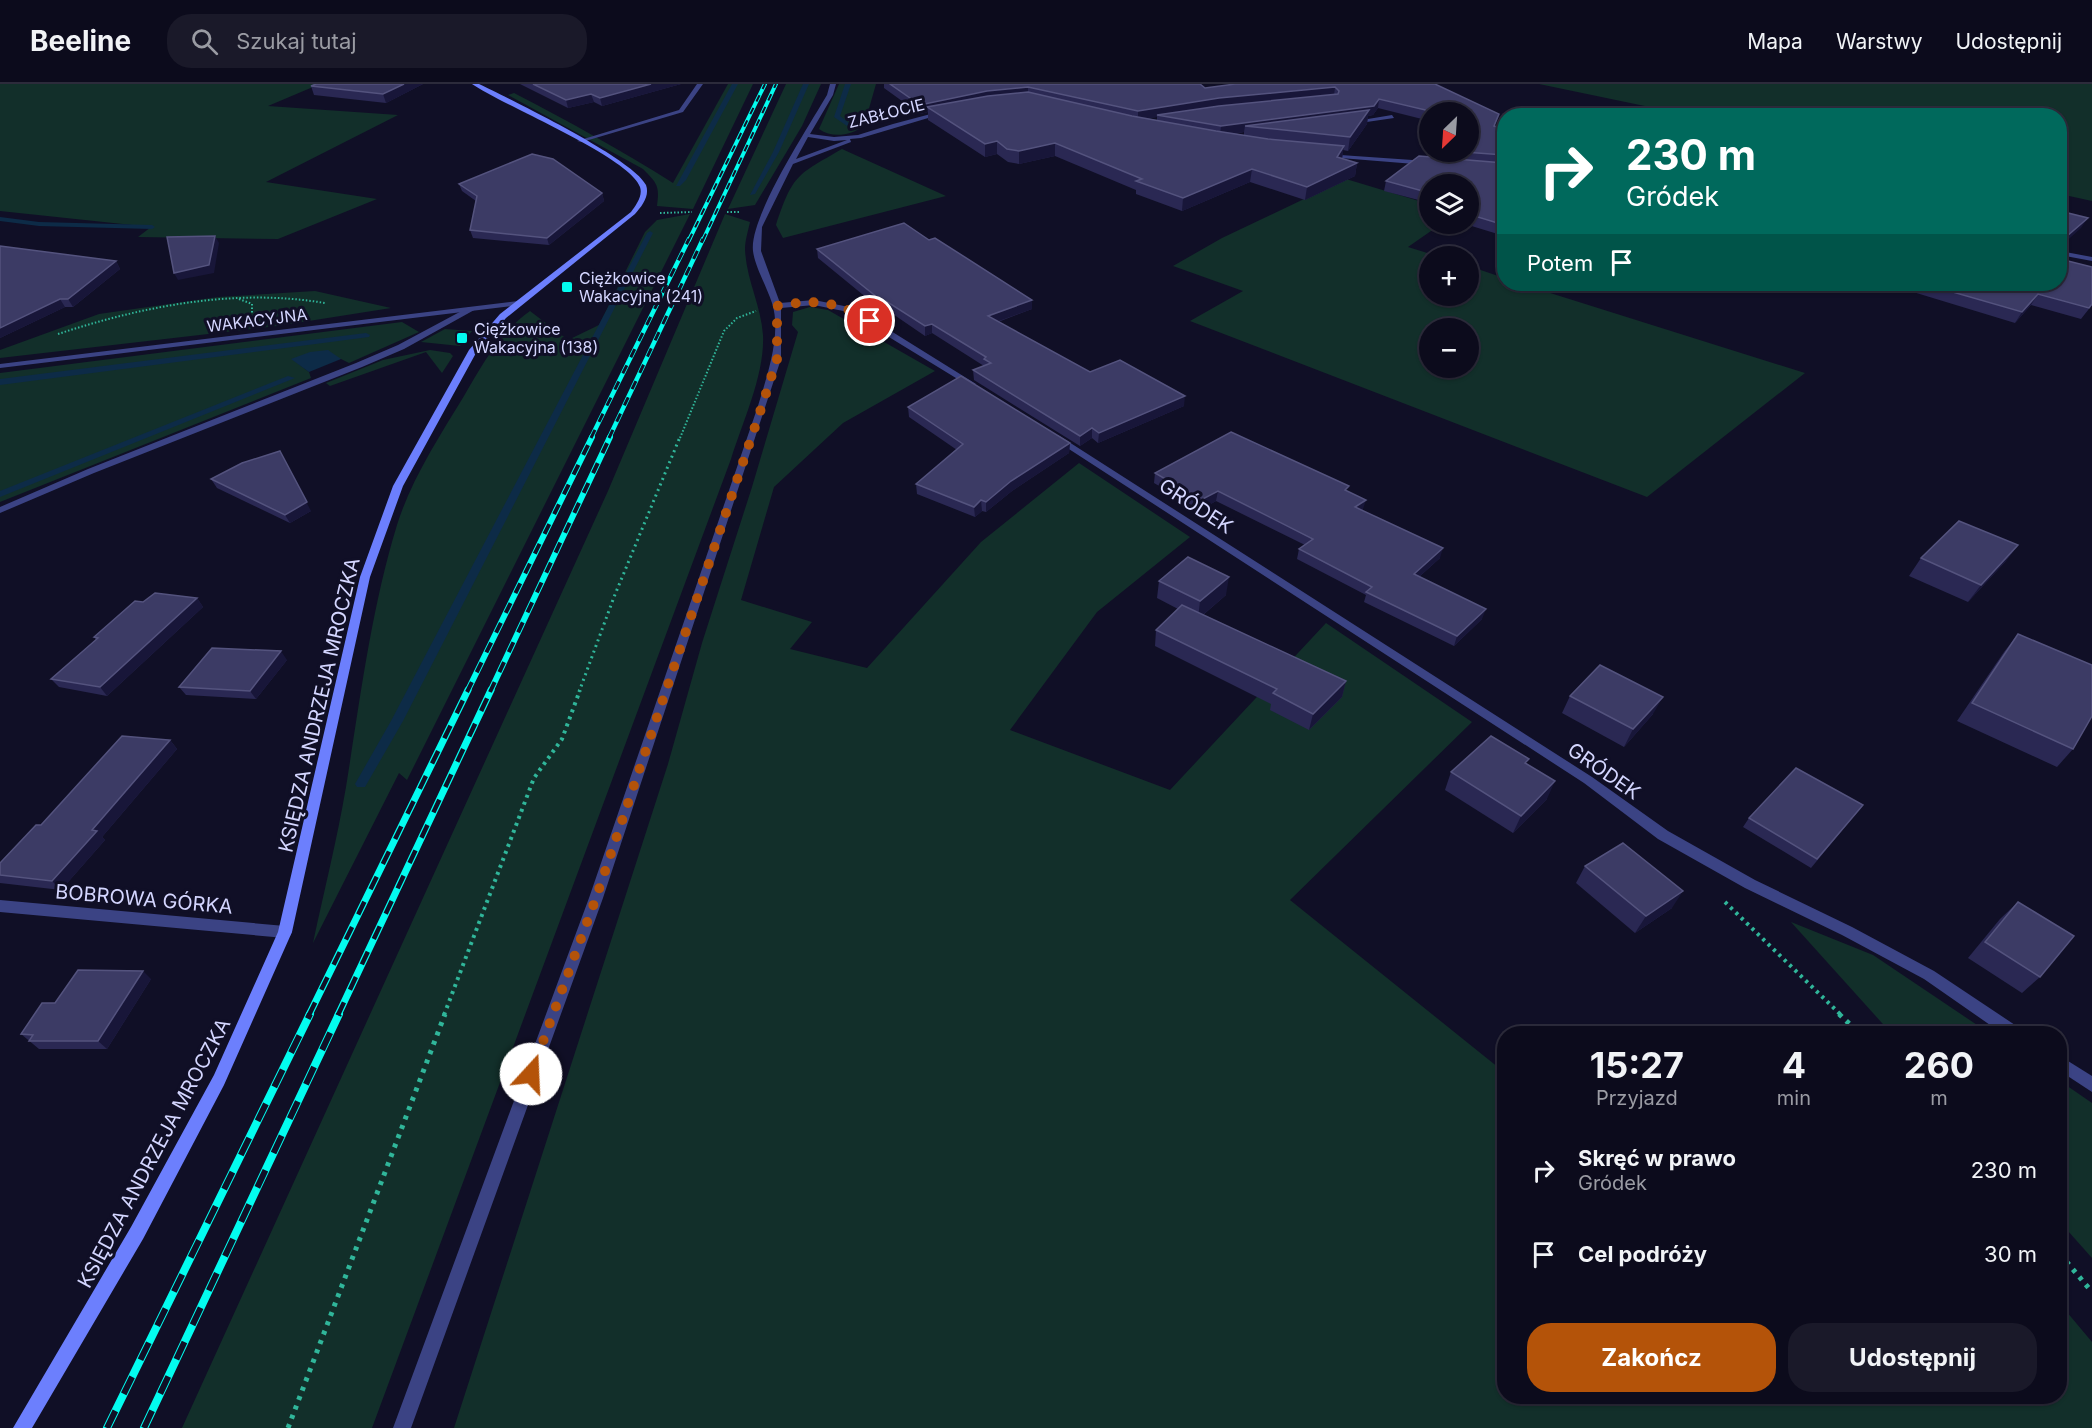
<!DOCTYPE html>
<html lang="pl">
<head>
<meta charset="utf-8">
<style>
	:root { --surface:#0c0b1c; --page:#1a1929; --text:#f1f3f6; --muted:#9a9ba3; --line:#2c2b3b; --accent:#b45309 }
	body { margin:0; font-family:Inter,sans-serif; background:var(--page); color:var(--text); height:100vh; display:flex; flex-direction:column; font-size:22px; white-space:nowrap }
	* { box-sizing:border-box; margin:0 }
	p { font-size:20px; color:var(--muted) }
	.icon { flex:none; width:33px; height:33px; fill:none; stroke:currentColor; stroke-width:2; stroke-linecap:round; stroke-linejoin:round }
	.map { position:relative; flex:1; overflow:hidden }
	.panel { position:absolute; left:1497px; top:942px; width:570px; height:378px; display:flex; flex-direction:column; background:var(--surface); border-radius:24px; box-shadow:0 2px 4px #0004,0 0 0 2px var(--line) }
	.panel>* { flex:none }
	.guide { position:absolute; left:1497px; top:24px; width:570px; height:183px; border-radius:24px; box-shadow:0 2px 4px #0004,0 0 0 2px var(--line); background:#00695c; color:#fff; overflow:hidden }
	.needle { width:39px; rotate:205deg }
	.controls { position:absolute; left:1419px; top:18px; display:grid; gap:12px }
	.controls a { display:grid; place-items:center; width:60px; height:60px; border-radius:50%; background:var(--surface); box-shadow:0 2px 4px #0004,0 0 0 2px var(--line); font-size:30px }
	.pin { position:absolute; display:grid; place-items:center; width:51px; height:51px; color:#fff; margin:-26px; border:3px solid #fff; border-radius:50%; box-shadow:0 2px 6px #0007 }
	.me { position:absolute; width:66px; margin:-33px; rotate:20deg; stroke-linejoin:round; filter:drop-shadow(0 0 4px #0008) }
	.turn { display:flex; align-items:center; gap:21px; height:126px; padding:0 30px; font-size:27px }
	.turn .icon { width:78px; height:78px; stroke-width:2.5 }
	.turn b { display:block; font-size:42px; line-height:51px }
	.then { display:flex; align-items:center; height:57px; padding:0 30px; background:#0003; gap:12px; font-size:22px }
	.eta { display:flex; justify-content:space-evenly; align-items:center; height:102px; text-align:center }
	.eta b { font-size:36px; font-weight:700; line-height:42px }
	.primary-button { display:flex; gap:12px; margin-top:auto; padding:12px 30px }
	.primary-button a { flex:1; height:69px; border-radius:24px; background:var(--accent); color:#fff; font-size:24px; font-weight:700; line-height:69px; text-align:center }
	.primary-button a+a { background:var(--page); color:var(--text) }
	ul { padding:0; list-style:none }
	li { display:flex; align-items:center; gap:18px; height:84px; padding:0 30px }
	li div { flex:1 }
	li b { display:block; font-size:22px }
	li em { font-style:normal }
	header { display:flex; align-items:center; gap:36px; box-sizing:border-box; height:84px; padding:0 30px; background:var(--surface); border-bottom:2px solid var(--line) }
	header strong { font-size:28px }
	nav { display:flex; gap:33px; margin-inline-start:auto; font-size:21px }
	.search { width:420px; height:54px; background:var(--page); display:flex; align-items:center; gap:15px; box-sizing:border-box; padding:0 21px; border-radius:24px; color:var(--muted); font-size:22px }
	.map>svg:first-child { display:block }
	.green { fill:#122f2a; fill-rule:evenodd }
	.water { fill:#0d2b47 }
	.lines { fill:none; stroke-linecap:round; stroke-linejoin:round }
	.stream { fill:#0d2b47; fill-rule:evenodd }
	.path-far3 { stroke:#30b69a; stroke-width:2; stroke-dasharray:1.5 2; stroke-linecap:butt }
	.path-far2 { stroke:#30b69a; stroke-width:3; stroke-dasharray:2 4; stroke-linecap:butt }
	.path-far1 { stroke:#30b69a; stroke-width:4; stroke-dasharray:3 4.5; stroke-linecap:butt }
	.path { stroke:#30b69a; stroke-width:5; stroke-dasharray:4 6; stroke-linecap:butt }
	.lane { fill:#3b4384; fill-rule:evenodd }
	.street { fill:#3b4384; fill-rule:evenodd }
	.secondary { fill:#6c7ffd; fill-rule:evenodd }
	.rail-far4-casing { stroke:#03fcef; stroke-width:4 }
	.rail-far3-casing { stroke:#03fcef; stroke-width:4.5 }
	.rail-far2-casing { stroke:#03fcef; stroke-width:6 }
	.rail-far1-casing { stroke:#03fcef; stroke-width:7 }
	.rail-casing { stroke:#03fcef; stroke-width:8 }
	.rail-far4 { stroke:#100f26; stroke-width:2; stroke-dasharray:7; stroke-linecap:butt }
	.rail-far3 { stroke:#100f26; stroke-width:3; stroke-dasharray:9; stroke-linecap:butt }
	.rail-far2 { stroke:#100f26; stroke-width:4; stroke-dasharray:11; stroke-linecap:butt }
	.rail-far1 { stroke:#100f26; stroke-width:4.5; stroke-dasharray:14; stroke-linecap:butt }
	.rail { stroke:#100f26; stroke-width:6; stroke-dasharray:19; stroke-linecap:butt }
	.wall { fill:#2a2853; fill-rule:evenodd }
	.shaded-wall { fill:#181639 }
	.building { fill:#3c3b65; stroke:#54537e; stroke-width:1.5 }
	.route { stroke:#b45309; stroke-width:10; stroke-dasharray:0 18 }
	.poi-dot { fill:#03fcef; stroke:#100f26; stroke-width:2 }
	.labels { text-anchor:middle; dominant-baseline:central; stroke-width:6; stroke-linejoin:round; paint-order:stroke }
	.far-street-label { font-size:16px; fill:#d4d6ff; stroke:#100f26 }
	.far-poi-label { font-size:16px; fill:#d4d6ff; stroke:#100f26; text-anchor:start }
	.street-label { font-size:20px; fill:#d4d6ff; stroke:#100f26 }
</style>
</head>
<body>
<header>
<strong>Beeline</strong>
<div class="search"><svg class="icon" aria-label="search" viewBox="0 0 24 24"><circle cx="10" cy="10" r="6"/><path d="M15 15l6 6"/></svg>Szukaj tutaj</div>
<nav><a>Mapa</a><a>Warstwy</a><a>Udostępnij</a></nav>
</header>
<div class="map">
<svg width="2092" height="1344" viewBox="0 0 2092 1344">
	<rect width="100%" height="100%" fill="#100f26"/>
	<g class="green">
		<polygon points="0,0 320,0 268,22 398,31 266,98 377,115 278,155 138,153 151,143 0,127"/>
		<path d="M728 0H753L693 125 657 122C660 102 657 99 643 85L508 11 514 9C568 37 621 66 673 99Z"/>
		<polygon points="786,0 821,0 802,42 755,121 728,125"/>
		<path d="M839 0H876L864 42C851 51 833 55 819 45Z"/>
		<polygon points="1539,0 2092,0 2092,117 2060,110 2060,32 1688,31"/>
		<path d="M842 65 946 112 783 154 776 141C793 90 797 91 842 65Z"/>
		<path d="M1346 95 1429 120 1430 140H1441L1408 163 1437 172H1430V212H1468L1469 182 1504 194V200H1522L1805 289 1647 413 1190 237 1243 207 1173 182 1222 154ZM1430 244H1468V284H1430Z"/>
		<path d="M690 130 407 696 399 689 313 859C324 807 337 756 346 703 360 616 371 526 397 441 411 396 439 353 464 312 483 280 499 249 530 227L568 256 599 241 645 148 657 136Z"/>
		<path d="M725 130 750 138C748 147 745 157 745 165 746 195 761 221 763 251 765 290 743 337 731 375L372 1344H182L608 407Z"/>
		<polygon points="315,207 391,224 277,242 0,274 0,266 99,230 218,213"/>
		<polygon points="810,223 828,226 935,287 843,339 774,403 741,516 812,538 790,565 867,584 981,458 1079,379 1190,453 1097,528 1010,646 1170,706 1326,539 1472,638 1290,816 1504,988 1504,1312 2060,1312 2060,1229 2066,1227 2092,1258 2092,1344 454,1344 668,680 702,559 752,403 798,248 792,241 793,228"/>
		<polygon points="402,238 419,248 349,279 341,275 292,275 309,288 311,294 0,418 0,289"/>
		<polygon points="445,245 472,247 460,262 421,258"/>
		<polygon points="430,266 450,269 453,272 442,289 426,268 330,302 326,299 383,276"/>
		<polygon points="1791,838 1873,871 1989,949 1891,949"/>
		<polygon points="2060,997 2092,1019 2092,1174 2060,1138"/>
	</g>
	<polygon class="water" points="328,266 341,275 309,288 291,275 310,268"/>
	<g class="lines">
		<g class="stream">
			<polygon points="732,0 738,0 686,96 680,102 676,102"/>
			<polygon points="803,0 809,0 779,68 755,110 750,111 773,68"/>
			<polygon points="845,0 851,0 840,32 849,39 847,42 834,33"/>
			<polygon points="0,133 39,138 152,141 155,143 152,145 39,142 0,137"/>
			<polygon points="650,147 653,149 403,637 365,703 357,703 355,700 391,637 647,149"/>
			<polygon points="366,249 370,251 369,253 0,301 0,295"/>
			<polygon points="288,292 295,294 0,413 0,407"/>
		</g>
		<g class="path-far3">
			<polyline points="727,128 741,128"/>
			<polyline points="660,129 692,128"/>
			<polyline points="239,215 252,220 252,229"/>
			<path d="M58 250C144 222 235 204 325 219"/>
			<polyline points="680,354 724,247 737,234 756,227"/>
		</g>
		<polyline class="path-far2" points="579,608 614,513 680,353"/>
		<g class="path-far1">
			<polyline points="1725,818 1841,931"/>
			<polyline points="444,931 534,694 562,655 580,606"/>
		</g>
		<g class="path">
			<polyline points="1839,930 1860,950"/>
			<polyline points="2060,1170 2092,1208"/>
			<polyline points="288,1344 445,930"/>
		</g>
		<g class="lane">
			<polygon points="697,0 703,0 683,28 582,58 577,57 679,26"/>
			<polygon points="1392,31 1394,34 1353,40 1350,38"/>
			<polygon points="469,223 476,225 404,265 362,283 94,389 0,429 0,423 88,385 356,279 398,261"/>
			<polygon points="0,816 285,842 290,844 292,848 290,852 285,854 0,828"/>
		</g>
		<g class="street">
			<path d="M830 0H836L833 11 810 50 834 53 858 51 893 40 942 27 945 29 861 54 850 55 851 58 793 80 762 143 761 167 780 219 814 216 854 224 976 300 969 302 848 228 814 221 781 224V275L603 814 411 1344H393L589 814 758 322C767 292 782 250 772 219 767 203 755 183 753 167 749 133 809 42 827 11ZM808 53 834 57 847 56 796 75Z"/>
			<polygon points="1326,70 1427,77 1430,79 1427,81 1328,73"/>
			<polygon points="2060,167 2092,173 2092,177 2060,171"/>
			<polygon points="518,217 521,217 521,221 0,284 0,280"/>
			<polygon points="1058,351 1592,693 1668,747 1755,796 1852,843 1934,887 2021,945 2023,950 2003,950 1924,895 1842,851 1745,804 1658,755 1584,699 1055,356 1054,354"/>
			<polygon points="2060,972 2092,992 2092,1008 2060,987"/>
		</g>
		<path class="secondary" d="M472 0H479C510 15 634 75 646 101 650 112 642 122 635 130L506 234 476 269 403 402 370 493 292 848 224 1001 143 1155 32 1344H13L131 1143 214 991 278 848 360 493 393 402 469 266 500 230 631 128C636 121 643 112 640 103 630 73 502 21 472 0Z"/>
		<g class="rail-far4-casing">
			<g id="rail-far4">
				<polyline points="689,156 765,0"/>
				<polyline points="703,156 776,0"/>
			</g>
		</g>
		<g class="rail-far3-casing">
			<g id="rail-far3">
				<polyline points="591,354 689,155"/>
				<polyline points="609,354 703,155"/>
			</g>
		</g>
		<g class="rail-far2-casing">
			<g id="rail-far2">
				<polyline points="467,608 592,353"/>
				<polyline points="490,608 610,353"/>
			</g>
		</g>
		<g class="rail-far1-casing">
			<g id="rail-far1">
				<polyline points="309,931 468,606"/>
				<polyline points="338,931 491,606"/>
			</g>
		</g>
		<g class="rail-casing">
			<g id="rail">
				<polyline points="107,1344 310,930"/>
				<polyline points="144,1344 339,930"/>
			</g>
		</g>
		<use href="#rail-far4" class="rail-far4"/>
		<use href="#rail-far3" class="rail-far3"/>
		<use href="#rail-far2" class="rail-far2"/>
		<use href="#rail-far1" class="rail-far1"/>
		<use href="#rail" class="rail"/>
	</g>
	<g class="wall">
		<polygon points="423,0 386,19 314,11 311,2"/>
		<polygon points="520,0 681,0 602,22 594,18 568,24"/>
		<path d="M884 0H1200L1205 4 1435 0 1495 43 1504 45V167L1495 163 1498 153 1501 151 1465 140H1468V100H1430V119L1384 107 1386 97 1427 73 1430 64V68H1468V28H1430V37L1378 24 1373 31 1368 32 1367 40 1348 67 1343 66 1342 75 1357 79 1355 92 1305 116 1250 98 1182 127 1136 110V106L1055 72 1019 80 1008 78 997 70 985 73 928 36V28L920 30 884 4ZM1157 33V36L1147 34ZM1244 48V51L1234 50Z"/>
		<polygon points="459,100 602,109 604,117 549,161 473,154 470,146 476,117 462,107"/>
		<polygon points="0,162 116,177 120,185 73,223 65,223 0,254"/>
		<polygon points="817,165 1032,225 998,238 1090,288 1184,322 1098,359 1092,354 1080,362 974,296 973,286 984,282 932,249 925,252 887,226 884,228 818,174"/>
		<polygon points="2092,183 2092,221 2081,235 2031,221 2015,239 1900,204 1903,200 2060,200"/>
		<polygon points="1702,200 1740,200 1727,208"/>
		<polygon points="908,323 1070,359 1069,369 1012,407 986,428 982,427 975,433 917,410 916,400 957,366 909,333"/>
		<polygon points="1155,389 1348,407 1363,425 1362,426 1440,474 1419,493 1482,535 1454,562 1364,518 1366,511 1297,475 1299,465 1305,461 1216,417 1200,426 1154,399"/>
		<polygon points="211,395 311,427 290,439 217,404"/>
		<polygon points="2018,461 2005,478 1968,518 1909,492 1921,474"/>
		<polygon points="1159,497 1226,511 1203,531 1346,597 1342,613 1309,646 1270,626 1271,620 1155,562 1156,546 1178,525 1157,514"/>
		<polygon points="197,514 203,523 107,612 59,603 51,595 96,556 94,553 143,518"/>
		<polygon points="2018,550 2073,665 2057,683 1957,637 2004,568"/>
		<polygon points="287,576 256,615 186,611 179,603"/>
		<polygon points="1570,612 1653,630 1624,663 1562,629"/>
		<polygon points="170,656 177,665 102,753 105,756 61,806 0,799 0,779 41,741"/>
		<polygon points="1527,680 1547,715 1513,749 1445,706 1451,688"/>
		<polygon points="1863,721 1811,784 1743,743 1749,734"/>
		<polygon points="1585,782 1672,824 1635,849 1576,799"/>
		<polygon points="2018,818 2040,893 2022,909 1968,874 2000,835"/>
		<polygon points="151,895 107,965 39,965 21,950 55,919"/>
	</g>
	<g class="shaded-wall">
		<polygon points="404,0 423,0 386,19 383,10"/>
		<polygon points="651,0 681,0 602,22 600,14"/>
		<polygon points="1028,3 1028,12 927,23 928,28 920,30 920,21 987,7"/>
		<polygon points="1335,3 1334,12 1157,31 1157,33 1138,36 1138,27 1219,14"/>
		<polygon points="591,10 594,18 568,24 566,16"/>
		<polygon points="1379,15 1378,24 1373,31 1368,32 1367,40 1348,67 1350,53 1245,42 1244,48 1220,52 1221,42"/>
		<polygon points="997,57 997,70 985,73 985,60"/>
		<polygon points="1055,59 1055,72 1019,80 1019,67"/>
		<polygon points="1344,62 1342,75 1337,73"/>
		<polygon points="1357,79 1355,92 1305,116 1307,103"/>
		<polygon points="1252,85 1250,98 1182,127 1183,114"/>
		<polygon points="602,109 604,117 549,161 547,154"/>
		<polygon points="2088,134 2081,144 2060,163 2060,158"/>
		<polygon points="215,152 219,159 214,189 178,196 174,189"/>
		<polygon points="116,177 120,185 73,223 68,215"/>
		<polygon points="1731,200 1740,200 1727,208"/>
		<polygon points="2038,210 2031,221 2015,239 2022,228"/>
		<polygon points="60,215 65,223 0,254 0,244"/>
		<polygon points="1032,216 1032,225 988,241 988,232"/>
		<polygon points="886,217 887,226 884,228 883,218"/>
		<polygon points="932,240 932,249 925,252 925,242"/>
		<polygon points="1185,312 1184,322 1098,359 1099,349"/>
		<polygon points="1092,344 1092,354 1080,362 1080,352"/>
		<polygon points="1070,359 1069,369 1012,407 986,428 986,418 1011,397"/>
		<polygon points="280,367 311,427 290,439 285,431"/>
		<polygon points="1218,407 1216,417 1200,426 1201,416"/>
		<polygon points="981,416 982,427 975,433 974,423"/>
		<polygon points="1366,416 1363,425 1353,433 1355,423"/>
		<polygon points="2018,461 2005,478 1968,518 1981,501"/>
		<polygon points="1443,464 1440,474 1411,500 1414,490"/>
		<polygon points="1229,493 1226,511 1198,535 1200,517"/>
		<polygon points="197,514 203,523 107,612 100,603"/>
		<polygon points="1486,525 1482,535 1454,562 1457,552"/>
		<polygon points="281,567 287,576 256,615 250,607"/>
		<polygon points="1346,597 1342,613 1309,646 1313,630"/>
		<polygon points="1663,613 1653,630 1624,663 1633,645"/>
		<polygon points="170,656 177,665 102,753 105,756 61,806 52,797 92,746"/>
		<polygon points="1555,697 1547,715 1513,749 1521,732"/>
		<polygon points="1683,807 1672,824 1635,849 1646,832"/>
		<polygon points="143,887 151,895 107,965 98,957"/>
	</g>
	<g class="building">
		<polygon points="316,0 404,0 383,10 311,2"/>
		<polygon points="533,0 651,0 600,14 591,10 566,16"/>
		<polygon points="890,0 1200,0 1205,4 1235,0 1435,0 1499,30 1494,42 1504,45 1504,71 1464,68 1468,68 1468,28 1434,28 1379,15 1374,22 1221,42 1157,31 1219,22 1338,10 1339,7 1335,3 1219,14 1138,27 1028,3 987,7 920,21"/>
		<polygon points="1028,8 1132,32 1216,47 1268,55 1344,62 1337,73 1357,79 1307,103 1252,85 1183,114 1136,97 1142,95 1055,59 1019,67 1007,65 997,57 985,60 927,23 988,12"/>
		<polygon points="1369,26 1350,53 1245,42"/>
		<polygon points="532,70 553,75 602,109 547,154 470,146 477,112 459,100"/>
		<polygon points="1419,72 1504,79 1504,141 1468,130 1468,121 1472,120 1468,119 1468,100 1430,100 1430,109 1386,97"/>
		<polygon points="2060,127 2088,134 2060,158"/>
		<polygon points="904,139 929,156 935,154 1032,216 988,232 1090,288 1120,276 1185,312 1099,349 1092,344 1080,352 973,286 991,279 984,275 986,273 932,240 925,242 886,217 883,218 817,165"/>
		<polygon points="1504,149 1504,155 1498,153"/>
		<polygon points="215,152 209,181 174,189 167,153"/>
		<polygon points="0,162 116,177 68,215 60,215 0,244"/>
		<polygon points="2060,175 2092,183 2092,220 2089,224 2038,210 2022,228 1925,200 2060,200"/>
		<polygon points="961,292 1070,359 1011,397 986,418 981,416 974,423 916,400 963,360 908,323"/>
		<polygon points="1231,348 1349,402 1345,406 1366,416 1355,423 1443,464 1414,490 1486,525 1457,552 1366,508 1372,503 1299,465 1313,455 1218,407 1201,416 1155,389"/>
		<polygon points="280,367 307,418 285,431 211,395 242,379"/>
		<polygon points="1959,437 2018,461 1981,501 1921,474"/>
		<polygon points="1188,473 1229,493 1200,517 1159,497"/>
		<polygon points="155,509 197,514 100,603 51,595 98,554 94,553 135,517 143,518"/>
		<polygon points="1182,521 1346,597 1313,630 1273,609 1277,605 1156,546"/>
		<polygon points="2018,550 2092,581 2092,632 2073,665 1972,619"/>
		<polygon points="212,564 281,567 250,607 179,603"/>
		<polygon points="1600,581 1663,613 1633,645 1570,612"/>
		<polygon points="122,652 170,656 92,746 97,747 52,797 0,791 0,779 36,741 41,741"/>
		<polygon points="1491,652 1529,675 1525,679 1555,697 1521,732 1451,688"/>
		<polygon points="1796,684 1863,721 1817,775 1749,734"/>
		<polygon points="1623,759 1683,807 1646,832 1585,782"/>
		<polygon points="2018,818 2074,852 2040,893 1985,858"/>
		<polygon points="78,886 143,887 98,957 29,957 33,951 21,950 42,919 55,919"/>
	</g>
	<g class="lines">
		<path class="route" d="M531 990 596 814 762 322 777 275V222C815 215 837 217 870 237"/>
	</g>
	<g class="poi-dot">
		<rect x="561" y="197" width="12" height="12" rx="3"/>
		<rect x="456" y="248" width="12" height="12" rx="3"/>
	</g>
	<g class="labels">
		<g class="far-street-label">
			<text transform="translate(886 29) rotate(-14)">ZABŁOCIE</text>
			<text transform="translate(257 236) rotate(-7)">WAKACYJNA</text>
		</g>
		<g class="far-poi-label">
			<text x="579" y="194">Ciężkowice<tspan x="579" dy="18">Wakacyjna (241)</tspan></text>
			<text x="474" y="245">Ciężkowice<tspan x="474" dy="18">Wakacyjna (138)</tspan></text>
		</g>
		<g class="street-label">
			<text transform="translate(1196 422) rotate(33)">GRÓDEK</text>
			<text transform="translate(319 621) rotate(-77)">KSIĘDZA ANDRZEJA MROCZKA</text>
			<text transform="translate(1604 687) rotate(35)">GRÓDEK</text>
			<text transform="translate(144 815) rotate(5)">BOBROWA GÓRKA</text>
			<text transform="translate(154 1069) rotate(-62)">KSIĘDZA ANDRZEJA MROCZKA</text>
		</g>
	</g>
</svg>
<div class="controls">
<a><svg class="needle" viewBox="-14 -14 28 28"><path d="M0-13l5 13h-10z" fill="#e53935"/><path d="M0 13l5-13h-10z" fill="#9a9ba3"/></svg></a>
<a><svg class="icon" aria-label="layers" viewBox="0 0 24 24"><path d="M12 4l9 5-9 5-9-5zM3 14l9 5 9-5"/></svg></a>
<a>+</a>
<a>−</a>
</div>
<div class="pin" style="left:870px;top:237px;background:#d93025"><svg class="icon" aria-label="arrive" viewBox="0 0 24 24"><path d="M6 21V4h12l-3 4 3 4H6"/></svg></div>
<svg class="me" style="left:531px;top:990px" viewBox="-20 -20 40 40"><circle r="19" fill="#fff"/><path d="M0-13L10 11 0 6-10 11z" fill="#b45309"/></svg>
<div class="guide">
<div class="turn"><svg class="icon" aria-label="right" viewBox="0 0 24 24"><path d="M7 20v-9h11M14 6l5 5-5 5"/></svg><div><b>230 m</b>Gródek</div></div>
<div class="then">Potem<svg class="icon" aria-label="arrive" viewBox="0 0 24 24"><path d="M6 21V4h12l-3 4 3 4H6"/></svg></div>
</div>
<section class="panel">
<div class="eta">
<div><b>15:27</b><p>Przyjazd</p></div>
<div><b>4</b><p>min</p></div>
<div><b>260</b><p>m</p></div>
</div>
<ul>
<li><svg class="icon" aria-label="right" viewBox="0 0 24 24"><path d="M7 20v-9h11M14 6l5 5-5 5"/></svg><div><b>Skręć w prawo</b><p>Gródek</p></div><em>230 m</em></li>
<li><svg class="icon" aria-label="arrive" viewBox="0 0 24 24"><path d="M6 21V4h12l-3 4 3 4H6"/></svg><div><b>Cel podróży</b></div><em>30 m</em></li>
</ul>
<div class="primary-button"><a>Zakończ</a><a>Udostępnij</a></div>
</section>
</div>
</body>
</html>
